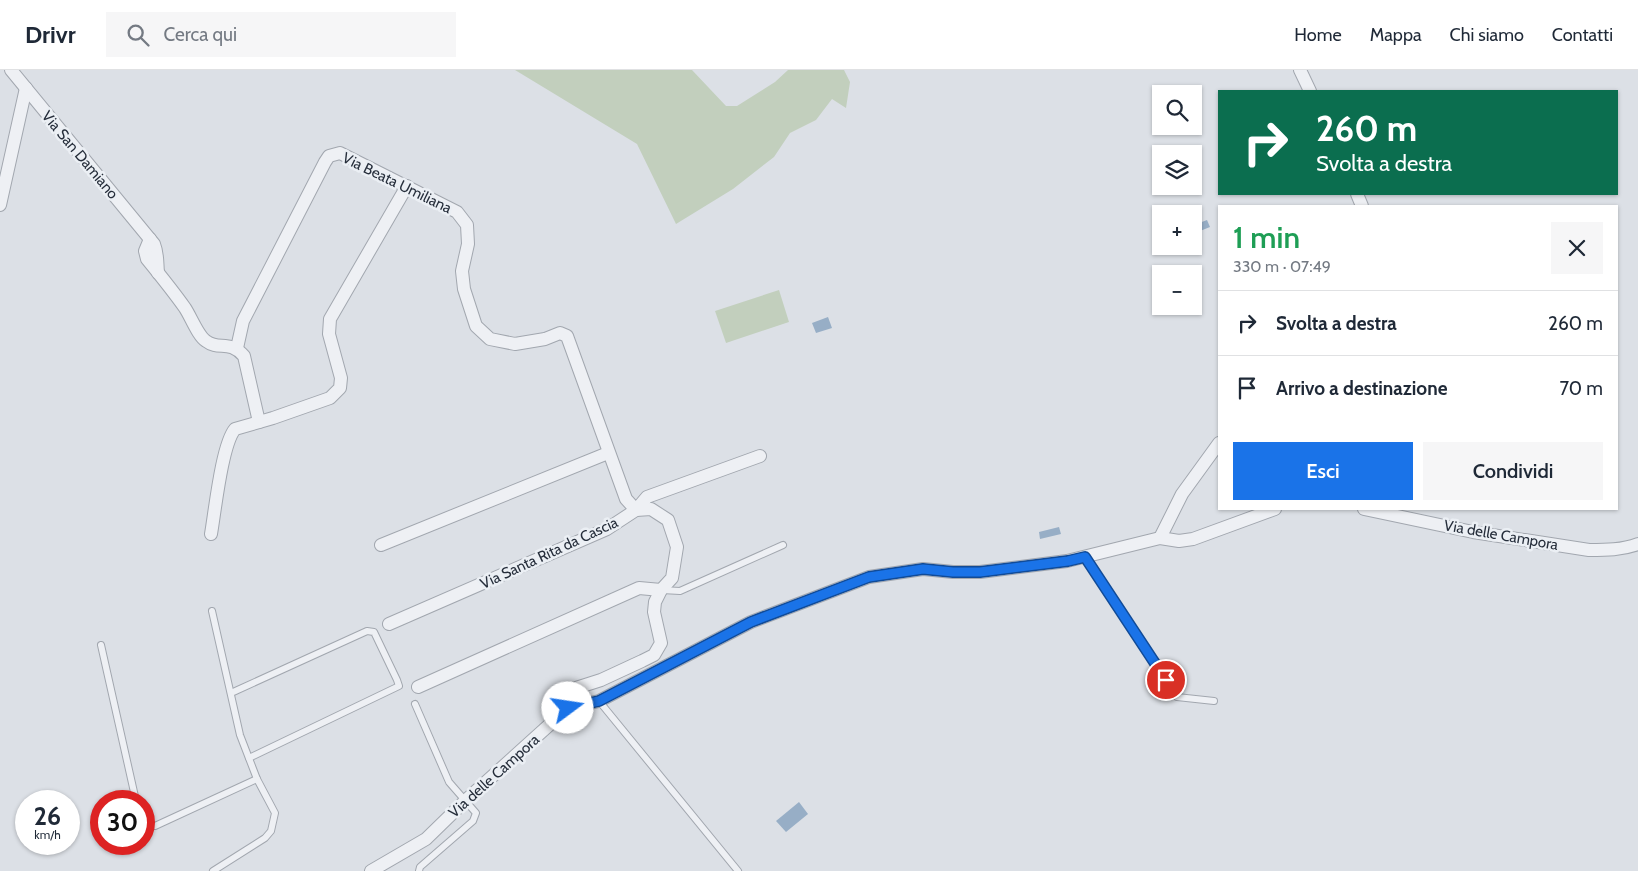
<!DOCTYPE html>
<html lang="it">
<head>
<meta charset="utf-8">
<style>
	:root { --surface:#fff; --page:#f6f6f7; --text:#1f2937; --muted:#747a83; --line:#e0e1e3; --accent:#1a73e8 }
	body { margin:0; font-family:Cabin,sans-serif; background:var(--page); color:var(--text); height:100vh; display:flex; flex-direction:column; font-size:19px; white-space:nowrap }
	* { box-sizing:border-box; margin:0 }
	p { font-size:16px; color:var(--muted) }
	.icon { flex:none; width:28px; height:28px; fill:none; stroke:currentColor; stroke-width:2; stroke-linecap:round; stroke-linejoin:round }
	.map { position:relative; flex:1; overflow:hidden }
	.side { position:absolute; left:1218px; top:135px; width:400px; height:305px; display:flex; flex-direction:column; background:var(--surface); border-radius:0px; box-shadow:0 1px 4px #0004 }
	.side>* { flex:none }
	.banner { position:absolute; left:1218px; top:20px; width:400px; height:105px; border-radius:0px; box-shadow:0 1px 4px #0004; background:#0b6e4f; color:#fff; overflow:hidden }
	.fabs { position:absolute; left:1152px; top:15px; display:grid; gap:10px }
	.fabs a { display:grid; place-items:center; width:50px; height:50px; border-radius:0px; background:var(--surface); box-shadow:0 1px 4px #0004; font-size:25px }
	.speed { position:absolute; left:15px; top:720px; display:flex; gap:10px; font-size:25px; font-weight:700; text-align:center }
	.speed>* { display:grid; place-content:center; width:65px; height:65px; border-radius:50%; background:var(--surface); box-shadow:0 1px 4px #0004; line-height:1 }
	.speed small { font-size:12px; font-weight:400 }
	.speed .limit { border:8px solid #d22; background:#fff; color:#111 }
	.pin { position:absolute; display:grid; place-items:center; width:42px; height:42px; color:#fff; margin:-21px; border:2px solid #fff; border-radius:50%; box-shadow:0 1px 5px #0007 }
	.me { position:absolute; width:55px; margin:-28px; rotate:76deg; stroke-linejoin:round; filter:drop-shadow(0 0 4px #0008) }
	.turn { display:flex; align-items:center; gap:18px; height:105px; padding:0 15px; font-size:22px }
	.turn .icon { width:65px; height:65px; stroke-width:2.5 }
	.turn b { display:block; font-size:35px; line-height:42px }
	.round { display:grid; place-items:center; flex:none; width:52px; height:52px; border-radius:0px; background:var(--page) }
	.headline { display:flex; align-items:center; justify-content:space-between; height:85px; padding:0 15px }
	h1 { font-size:30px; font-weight:600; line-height:38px; color:#1e9e55 }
	.button { display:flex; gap:10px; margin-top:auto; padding:10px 15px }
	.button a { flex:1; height:58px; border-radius:0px; background:var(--accent); color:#fff; font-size:20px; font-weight:600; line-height:58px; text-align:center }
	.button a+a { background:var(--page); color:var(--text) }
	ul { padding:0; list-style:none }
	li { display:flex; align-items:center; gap:15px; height:65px; padding:0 15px; border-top:1px solid var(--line) }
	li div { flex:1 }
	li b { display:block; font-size:19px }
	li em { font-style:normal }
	header { display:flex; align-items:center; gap:30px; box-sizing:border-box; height:70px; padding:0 25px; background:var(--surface); border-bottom:1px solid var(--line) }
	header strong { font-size:24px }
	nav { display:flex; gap:28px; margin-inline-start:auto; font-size:18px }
	.search { width:350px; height:45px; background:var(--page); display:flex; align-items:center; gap:12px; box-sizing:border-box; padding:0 18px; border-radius:0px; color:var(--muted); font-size:19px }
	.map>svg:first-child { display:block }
	.green { fill:#c2cfbd }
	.water { fill:#97aec6 }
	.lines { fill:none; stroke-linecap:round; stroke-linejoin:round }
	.lane-casing { stroke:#a2a7af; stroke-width:8 }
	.street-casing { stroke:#a2a7af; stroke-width:14 }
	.lane { stroke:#eef0f4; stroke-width:6 }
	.street { stroke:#eef0f4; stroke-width:12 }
	.route-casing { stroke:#114b97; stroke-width:12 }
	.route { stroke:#1a73e8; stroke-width:9 }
	.labels { text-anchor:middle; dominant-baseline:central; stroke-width:5; stroke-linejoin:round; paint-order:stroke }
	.street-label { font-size:15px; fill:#262e3b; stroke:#ebeff4 }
</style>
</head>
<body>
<header>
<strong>Drivr</strong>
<div class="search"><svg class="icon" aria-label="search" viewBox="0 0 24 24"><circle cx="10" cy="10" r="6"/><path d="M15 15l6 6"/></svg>Cerca qui</div>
<nav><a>Home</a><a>Mappa</a><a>Chi siamo</a><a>Contatti</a></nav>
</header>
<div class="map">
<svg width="1638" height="801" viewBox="0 0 1638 801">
	<rect width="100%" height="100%" fill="#dce0e6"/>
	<g class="green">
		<polygon points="515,0 692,0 726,36 737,36 775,12 788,0 844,0 850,12 846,38 832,29 816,50 790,63 774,87 733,119 676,154 637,74"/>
		<polygon points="779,220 789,252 726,273 715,241"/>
	</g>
	<g class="water">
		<polygon points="1207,150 1210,157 1195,163 1194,155"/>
		<polygon points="828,247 832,258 816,263 812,253"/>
		<polygon points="1059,457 1061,464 1040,469 1039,462"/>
		<polygon points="799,732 808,744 786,762 776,751"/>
	</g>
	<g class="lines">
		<g class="lane-casing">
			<g id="lane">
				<polyline points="1085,487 1177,627 1214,631"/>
				<polyline points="662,520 680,521 783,475"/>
				<polyline points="212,541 240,665 257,709 275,743 271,761 265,768 213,801"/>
				<polyline points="101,575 136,731"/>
				<polyline points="231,623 367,561 374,562 397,610 399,616 249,688"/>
				<polyline points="599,631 738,801"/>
				<polyline points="415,634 449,712 476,743 473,751 420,797 419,801"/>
				<polyline points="144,753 147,756 155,756 257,709"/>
			</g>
		</g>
		<g class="street-casing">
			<g id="street">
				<path d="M11 0 154 174C158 184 157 192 158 203"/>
				<polyline points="1300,0 1310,21"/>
				<polyline points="1357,124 1362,136"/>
				<polyline points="0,135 26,18"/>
				<path d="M150 169 145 181 147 189C160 205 173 221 185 238 191 247 198 266 206 271 219 281 229 269 244 286L259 352"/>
				<polyline points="237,278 243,251 325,92 329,86 340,83 457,142 467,155 468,174 462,201 464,219 476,256 490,269 515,274 545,269 560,263 567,266 626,429 636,440 651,439 668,450 677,477 672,508 661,520 655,532 654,542 661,573 654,585 642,591 601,610 576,618 570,625 568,638"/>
				<path d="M1364 439 1473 462 1589 480C1606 480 1622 480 1638 474"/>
				<path d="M211 464C215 441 222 374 235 359L273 348 330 328 340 318 341 308 329 264 330 249 407 116"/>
				<polyline points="1160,468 1182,424 1219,373"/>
				<polyline points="381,475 608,383"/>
				<polyline points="389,554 607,459 636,440 647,427 760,386"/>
				<polyline points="418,617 639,518 661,520"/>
				<polyline points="371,801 426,769 465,731 568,638 599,631 751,552 869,507 923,499 953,502 980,502 1067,491 1160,468 1179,471 1193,469 1275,439"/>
			</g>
		</g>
		<use href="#lane" class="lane"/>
		<use href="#street" class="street"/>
	</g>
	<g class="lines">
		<g class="route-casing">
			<polyline id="route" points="568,638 599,631 751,552 869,507 923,499 953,502 980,502 1068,491 1085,487 1166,610"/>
		</g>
		<use href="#route" class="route"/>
	</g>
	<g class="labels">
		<g class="street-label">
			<text transform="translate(80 85) rotate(50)">Via San Damiano</text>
			<text transform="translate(397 113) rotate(26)">Via Beata Umiliana</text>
			<text transform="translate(1501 465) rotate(10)">Via delle Campora</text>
			<text transform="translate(549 483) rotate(-25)">Via Santa Rita da Cascia</text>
			<text transform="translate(494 706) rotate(-42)">Via delle Campora</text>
		</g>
	</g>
</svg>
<div class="fabs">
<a><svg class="icon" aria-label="search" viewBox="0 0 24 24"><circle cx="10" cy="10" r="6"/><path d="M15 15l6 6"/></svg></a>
<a><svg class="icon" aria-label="layers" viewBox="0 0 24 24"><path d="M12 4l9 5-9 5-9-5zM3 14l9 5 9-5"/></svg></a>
<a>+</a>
<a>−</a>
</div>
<div class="speed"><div>26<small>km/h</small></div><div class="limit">30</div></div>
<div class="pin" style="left:1166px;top:610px;background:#d93025"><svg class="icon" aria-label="arrive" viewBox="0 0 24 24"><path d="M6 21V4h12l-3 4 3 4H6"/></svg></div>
<svg class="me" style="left:568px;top:638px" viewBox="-20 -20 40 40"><circle r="19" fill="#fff"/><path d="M0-13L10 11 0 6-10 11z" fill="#1a73e8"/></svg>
<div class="banner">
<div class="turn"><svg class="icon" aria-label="right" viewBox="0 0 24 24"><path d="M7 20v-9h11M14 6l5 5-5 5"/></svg><div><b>260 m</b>Svolta a destra</div></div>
</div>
<section class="side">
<div class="headline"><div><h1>1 min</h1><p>330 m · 07:49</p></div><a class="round"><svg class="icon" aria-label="close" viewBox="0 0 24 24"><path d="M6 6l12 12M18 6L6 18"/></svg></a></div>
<ul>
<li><svg class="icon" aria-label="right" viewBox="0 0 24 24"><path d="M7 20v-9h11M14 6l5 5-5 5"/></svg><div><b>Svolta a destra</b></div><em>260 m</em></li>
<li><svg class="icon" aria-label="arrive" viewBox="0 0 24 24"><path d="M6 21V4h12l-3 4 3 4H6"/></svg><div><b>Arrivo a destinazione</b></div><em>70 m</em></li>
</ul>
<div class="button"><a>Esci</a><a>Condividi</a></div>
</section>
</div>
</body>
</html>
